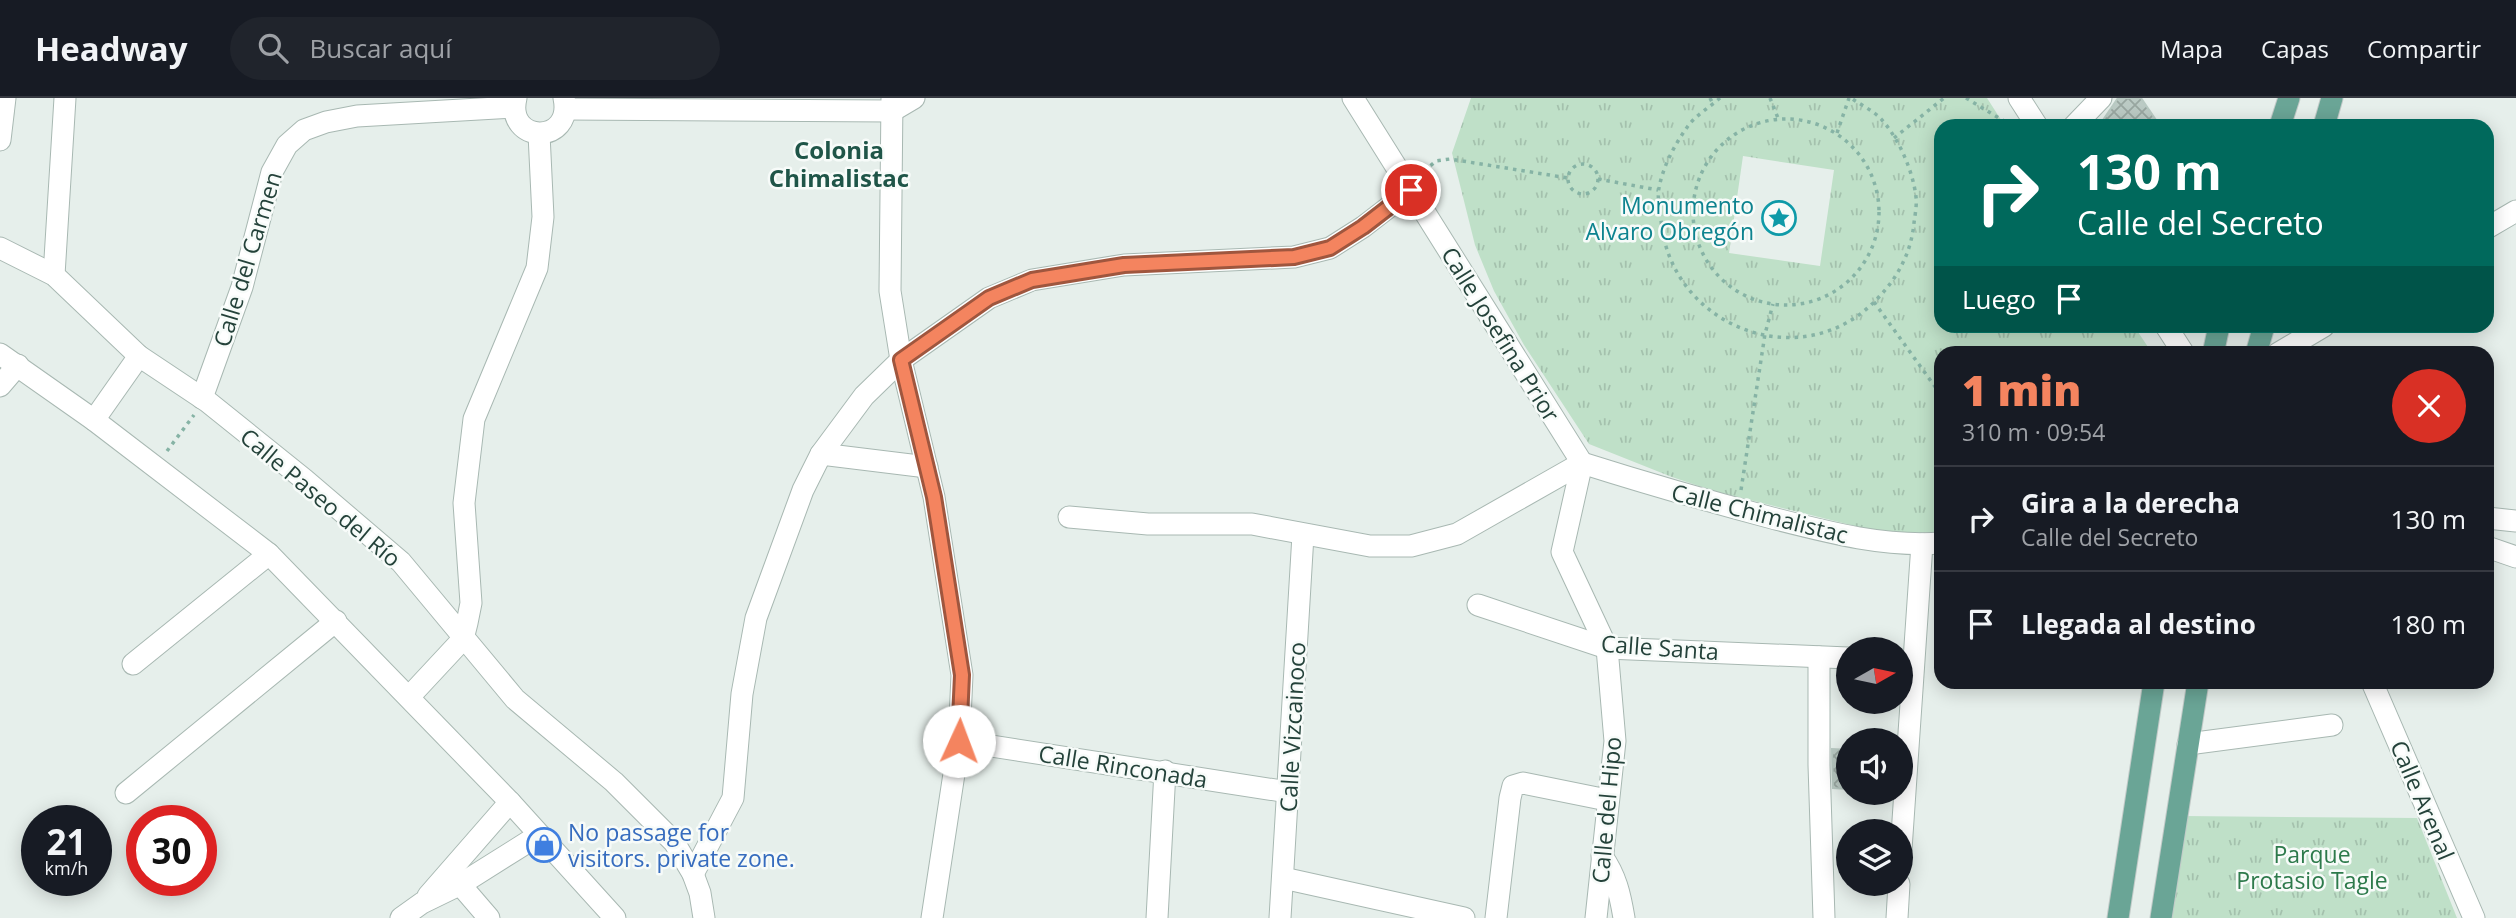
<!DOCTYPE html>
<html lang="es">
<head>
<meta charset="utf-8">
<style>
	:root { --surface:#171b24; --page:#20242c; --text:#f1f3f6; --muted:#9ea1a6; --line:#363941; --accent:#f4845f }
	body { margin:0; font-family:"Open Sans",sans-serif; background:var(--page); color:var(--text); height:100vh; display:flex; flex-direction:column; font-size:26px; white-space:nowrap }
	* { box-sizing:border-box; margin:0 }
	p { font-size:23px; color:var(--muted) }
	.icon { flex:none; width:38px; height:38px; fill:none; stroke:currentColor; stroke-width:2; stroke-linecap:round; stroke-linejoin:round }
	.map { position:relative; flex:1; overflow:hidden }
	.panel { position:absolute; left:1934px; top:248px; width:560px; height:343px; display:flex; flex-direction:column; background:var(--surface); border-radius:21px; box-shadow:0 4px 18px #0003 }
	.panel>* { flex:none }
	.top-card { position:absolute; left:1934px; top:21px; width:560px; height:214px; border-radius:21px; box-shadow:0 4px 18px #0003; background:#00695c; color:#fff; overflow:hidden }
	.needle { width:46px; rotate:81deg }
	.fabs { position:absolute; left:1836px; top:539px; display:grid; gap:14px }
	.fabs a { display:grid; place-items:center; width:77px; height:77px; border-radius:50%; background:var(--surface); box-shadow:0 4px 18px #0003; font-size:35px }
	.speed { position:absolute; left:21px; top:707px; display:flex; gap:14px; font-size:35px; font-weight:700; text-align:center }
	.speed>* { display:grid; place-content:center; width:91px; height:91px; border-radius:50%; background:var(--surface); box-shadow:0 4px 18px #0003; line-height:1 }
	.speed small { font-size:18px; font-weight:400 }
	.speed .limit { border:10px solid #d22; background:#fff; color:#111 }
	.pin { position:absolute; display:grid; place-items:center; width:60px; height:60px; color:#fff; margin:-30px; border:4px solid #fff; border-radius:50%; box-shadow:0 2px 7px #0007 }
	.me { position:absolute; width:77px; margin:-38px; rotate:2deg; stroke-linejoin:round; filter:drop-shadow(0 0 5px #0008) }
	.turn { display:flex; align-items:center; gap:24px; height:147px; padding:0 28px; font-size:32px }
	.turn .icon { width:91px; height:91px; stroke-width:2.5 }
	.turn b { display:block; font-size:49px; line-height:60px }
	.then { display:flex; align-items:center; height:66px; padding:0 28px; background:#0003; gap:14px; font-size:26px }
	.round { display:grid; place-items:center; flex:none; width:74px; height:74px; border-radius:37px; background:var(--page) }
	.overview { display:flex; align-items:center; justify-content:space-between; height:119px; padding:0 28px }
	h1 { font-size:42px; font-weight:800; line-height:52px; color:var(--accent) }
	ul { padding:0; list-style:none }
	li { display:flex; align-items:center; gap:21px; height:105px; padding:0 28px; border-top:2px solid var(--line) }
	li div { flex:1 }
	li b { display:block; font-size:26px }
	li em { font-style:normal }
	header { display:flex; align-items:center; gap:42px; box-sizing:border-box; height:98px; padding:0 35px; background:var(--surface); border-bottom:2px solid var(--line) }
	header strong { font-size:33px }
	nav { display:flex; gap:38px; margin-inline-start:auto; font-size:24px }
	.search { width:490px; height:63px; background:var(--page); display:flex; align-items:center; gap:18px; box-sizing:border-box; padding:0 24px; border-radius:38px; color:var(--muted); font-size:26px }
	.map>svg:first-child { display:block }
	.park { fill:url(#park-tufts); fill-rule:evenodd }
	.building { fill:url(#building-cross-hatch); stroke:#b8c9c2; stroke-width:2 }
	.lines { fill:none; stroke-linecap:round; stroke-linejoin:round }
	.minor-casing { stroke:#a8b8b2; stroke-width:23 }
	.major-casing { stroke:#c2cac8; stroke-width:23 }
	.path { stroke:#86b3a5; stroke-width:3.5; stroke-dasharray:3.5 5; stroke-linecap:butt }
	.minor { stroke:#fff; stroke-width:21 }
	.major { stroke:#6aa596; stroke-width:21 }
	.route-casing { stroke:#9f563e; stroke-width:18 }
	.route { stroke:#f4845f; stroke-width:12 }
	.labels { text-anchor:middle; dominant-baseline:central; stroke-width:5; stroke-linejoin:round; paint-order:stroke }
	.culture-label { font-size:23px; fill:#0d838f; stroke:#f7fbf9; text-anchor:end }
	.street-label { font-size:23px; fill:#24423a; stroke:#f7fbf9 }
	.shop-label { font-size:23px; fill:#366cbe; stroke:#f7fbf9; text-anchor:start }
	.park-label { font-size:23px; fill:#2d7a4b; stroke:#f7fbf9 }
	.neighbourhood-label { font-size:24px; font-weight:bold; fill:#1f5548; stroke:#f7fbf9 }
</style>
</head>
<body>
<header>
<strong>Headway</strong>
<div class="search"><svg class="icon" aria-label="search" viewBox="0 0 24 24"><circle cx="10" cy="10" r="6"/><path d="M15 15l6 6"/></svg>Buscar aquí</div>
<nav><a>Mapa</a><a>Capas</a><a>Compartir</a></nav>
</header>
<div class="map">
<svg width="2516" height="820" viewBox="0 0 2516 820">
	<defs>
		<pattern id="park-tufts" width="24" height="20" patternUnits="userSpaceOnUse" patternTransform="scale(1.75)"><rect width="24" height="20" fill="#bfe0c8"/><path d="M3 7l-1-3M5 7V3M7 7l1-3M15 17l-1-3M17 17v-4M19 17l1-3" fill="none" stroke="#a4c1ad"/></pattern>
		<pattern id="building-cross-hatch" width="8" height="8" patternUnits="userSpaceOnUse" patternTransform="scale(1.75)"><rect width="8" height="8" fill="#bbcac4"/><path d="M0 0l8 8M0 8l8-8" fill="none" stroke="#98a6a0"/></pattern>
	</defs>
	<rect width="100%" height="100%" fill="#e6efeb"/>
	<g class="park">
		<path d="M1471 0H1987L2005 28H1941V228H2134L2152 255 1941 256V434L1901 435 1863 430 1714 393 1672 379 1589 346 1524 247 1494 193 1475 147 1452 55ZM1743 58 1834 72 1820 168 1729 155Z"/>
		<polygon points="2184,718 2417,720 2457,820 2168,820"/>
	</g>
	<g class="building">
		<polygon points="2118,0 2141,0 2160,28 2099,28"/>
		<polygon points="1832,651 1848,652 1848,691 1833,690"/>
	</g>
	<g class="lines">
		<g class="minor-casing">
			<g id="minor">
				<path d="M516 0C505 46 574 47 564 0"/>
				<polyline points="892,0 890,193 901,262 934,399 962,577 959,643 932,820"/>
				<polyline points="1353,0 1582,365"/>
				<polyline points="2019,0 2037,28"/>
				<polyline points="566,11 892,13 914,0"/>
				<polyline points="2074,28 2101,0"/>
				<polyline points="0,42 5,0"/>
				<polyline points="2487,130 2516,113"/>
				<polyline points="0,150 54,177 139,258 208,304 305,382 401,464 515,601 614,684 674,744 693,776 700,795 704,820"/>
				<polyline points="54,177 65,0"/>
				<polyline points="2166,228 2184,256"/>
				<polyline points="0,256 94,322 269,456 510,704 615,820"/>
				<polyline points="2277,256 2324,228"/>
				<polyline points="0,288 18,267"/>
				<polyline points="202,300 242,189 272,74 287,47 304,32 326,24 357,18 514,9"/>
				<polyline points="94,322 139,258"/>
				<polyline points="821,356 927,369"/>
				<polyline points="1582,365 1562,454 1607,550 1615,643 1596,820"/>
				<path d="M1582 365C1645 385 1708 403 1772 420 1827 434 1883 449 1941 445"/>
				<polyline points="1069,419 1148,426 1252,426 1370,448 1411,448 1457,436 1582,365"/>
				<polyline points="2487,420 2516,423"/>
				<polyline points="2487,449 2516,459"/>
				<polyline points="1478,507 1607,550 1848,560"/>
				<polyline points="1819,559 1819,667 1824,820"/>
				<polyline points="133,566 269,456"/>
				<polyline points="2372,584 2474,820"/>
				<polyline points="409,599 463,541 467,525 471,505 464,405 474,321 537,170 543,119 539,36"/>
				<polyline points="959,643 1288,694"/>
				<polyline points="2188,646 2332,627"/>
				<polyline points="126,695 336,523"/>
				<path d="M1602 758C1616 778 1620 796 1624 820"/>
				<polyline points="1900,766 1922,446"/>
				<polyline points="693,776 733,700 742,596 756,520 803,392 821,356 864,298 901,262 989,200 1032,182 1124,167 1294,159 1330,150 1363,129 1411,92"/>
				<polyline points="452,777 489,820"/>
				<polyline points="1283,780 1464,820"/>
				<polyline points="428,798 510,704"/>
				<polyline points="401,820 422,805 461,786 539,737"/>
				<polyline points="1157,820 1165,673"/>
				<polyline points="1280,820 1303,437"/>
				<polyline points="1496,820 1510,700 1513,688 1523,685 1607,702"/>
				<polyline points="1897,820 1899,786"/>
			</g>
		</g>
		<g class="major-casing">
			<g id="major">
				<polyline points="2280,28 2289,0"/>
				<polyline points="2324,28 2332,0"/>
				<polyline points="2213,256 2219,228"/>
				<polyline points="2256,256 2264,228"/>
				<polyline points="2118,820 2154,584"/>
				<polyline points="2161,820 2198,584"/>
			</g>
		</g>
		<g class="path">
			<polyline points="1710,0 1713,6"/>
			<path d="M1720 0C1710 9 1696 17 1688 28 1675 46 1663 68 1659 90 1657 100 1660 112 1661 122 1670 229 1803 281 1878 200 1898 179 1911 155 1914 125 1915 117 1917 107 1916 99 1913 73 1899 41 1882 22 1874 13 1861 7 1851 0"/>
			<polyline points="1770,0 1778,20"/>
			<polyline points="1966,0 2012,28"/>
			<circle cx="1786" cy="114" r="93"/>
			<polyline points="1837,35 1849,0"/>
			<polyline points="1894,40 1944,0"/>
			<circle cx="1583" cy="81" r="15"/>
			<polyline points="1424,73 1436,63 1450,61 1568,80"/>
			<polyline points="1598,81 1658,92"/>
			<polyline points="1874,204 1941,297"/>
			<polyline points="167,353 194,317"/>
			<polyline points="1741,392 1765,236 1773,206"/>
		</g>
		<use href="#minor" class="minor"/>
		<use href="#major" class="major"/>
	</g>
	<g class="lines">
		<g class="route-casing">
			<polyline id="route" points="959,643 962,577 938,424 934,399 901,262 989,200 1032,182 1124,167 1294,159 1330,150 1363,129 1411,92"/>
		</g>
		<use href="#route" class="route"/>
	</g>
	<defs>
		<g id="sight-ring" transform="scale(1.75)"><circle r="9.5" fill="#f7fbf9" stroke="#0f9aa8" stroke-width="1.5"/><path d="M0-6L1.8-2.2L6-1.7L2.9 1.2L3.7 5.4L0 3.3L-3.7 5.4L-2.9 1.2L-6-1.7L-1.8-2.2Z" fill="#0f9aa8"/></g>
		<g id="shop-ring" transform="scale(1.75)"><circle r="9.5" fill="#f7fbf9" stroke="#3f7fe0" stroke-width="1.5"/><path d="M-5-2.5h2.3a2.7 3.5 0 0 1 5.4 0H5L5.5 6h-11ZM-1.5-2.5h3a1.5 2.3 0 0 0-3 0Z" fill="#3f7fe0"/></g>
	</defs>
	<g fill-rule="evenodd">
		<use href="#sight-ring" x="1779" y="120"/>
		<use href="#shop-ring" x="544" y="747"/>
	</g>
	<g class="labels">
		<g class="culture-label">
			<text x="1754" y="107">Monumento<tspan x="1754" dy="26">Alvaro Obregón</tspan></text>
		</g>
		<g class="street-label">
			<text transform="translate(247 161) rotate(-73)">Calle del Carmen</text>
			<text transform="translate(1501 236) rotate(58)">Calle Josefina Prior</text>
			<text transform="translate(321 399) rotate(40)">Calle Paseo del Río</text>
			<text transform="translate(1760 415) rotate(14)">Calle Chimalistac</text>
			<text transform="translate(1660 549) rotate(4)">Calle Santa</text>
			<text transform="translate(1292 629) rotate(-87)">Calle Vizcainoco</text>
			<text transform="translate(1123 668) rotate(9)">Calle Rinconada</text>
			<text transform="translate(2423 702) rotate(67)">Calle Arenal</text>
			<text transform="translate(1606 712) rotate(-85)">Calle del Hipo</text>
		</g>
		<g class="shop-label">
			<text x="568" y="734">No passage for<tspan x="568" dy="26">visitors. private zone.</tspan></text>
		</g>
		<g class="park-label">
			<text x="2312" y="756">Parque<tspan x="2312" dy="26">Protasio Tagle</tspan></text>
		</g>
		<g class="neighbourhood-label">
			<text x="839" y="51">Colonia<tspan x="839" dy="28">Chimalistac</tspan></text>
		</g>
	</g>
</svg>
<div class="fabs">
<a><svg class="needle" viewBox="-14 -14 28 28"><path d="M0-13l5 13h-10z" fill="#e53935"/><path d="M0 13l5-13h-10z" fill="#9ea1a6"/></svg></a>
<a><svg class="icon" aria-label="sound" viewBox="0 0 24 24"><path d="M4 9h4l5-4v14l-5-4H4zM17 9q2 3 0 6"/></svg></a>
<a><svg class="icon" aria-label="layers" viewBox="0 0 24 24"><path d="M12 4l9 5-9 5-9-5zM3 14l9 5 9-5"/></svg></a>
</div>
<div class="speed"><div>21<small>km/h</small></div><div class="limit">30</div></div>
<div class="pin" style="left:1411px;top:92px;background:#d93025"><svg class="icon" aria-label="arrive" viewBox="0 0 24 24"><path d="M6 21V4h12l-3 4 3 4H6"/></svg></div>
<svg class="me" style="left:959px;top:643px" viewBox="-20 -20 40 40"><circle r="19" fill="#fff"/><path d="M0-13L10 11 0 6-10 11z" fill="#f4845f"/></svg>
<div class="top-card">
<div class="turn"><svg class="icon" aria-label="right" viewBox="0 0 24 24"><path d="M7 20v-9h11M14 6l5 5-5 5"/></svg><div><b>130 m</b>Calle del Secreto</div></div>
<div class="then">Luego<svg class="icon" aria-label="arrive" viewBox="0 0 24 24"><path d="M6 21V4h12l-3 4 3 4H6"/></svg></div>
</div>
<section class="panel">
<div class="overview"><div><h1>1 min</h1><p>310 m · 09:54</p></div><a class="round" style="background:#d93025;color:#fff"><svg class="icon" aria-label="close" viewBox="0 0 24 24"><path d="M6 6l12 12M18 6L6 18"/></svg></a></div>
<ul>
<li><svg class="icon" aria-label="right" viewBox="0 0 24 24"><path d="M7 20v-9h11M14 6l5 5-5 5"/></svg><div><b>Gira a la derecha</b><p>Calle del Secreto</p></div><em>130 m</em></li>
<li><svg class="icon" aria-label="arrive" viewBox="0 0 24 24"><path d="M6 21V4h12l-3 4 3 4H6"/></svg><div><b>Llegada al destino</b></div><em>180 m</em></li>
</ul>
</section>
</div>
</body>
</html>
